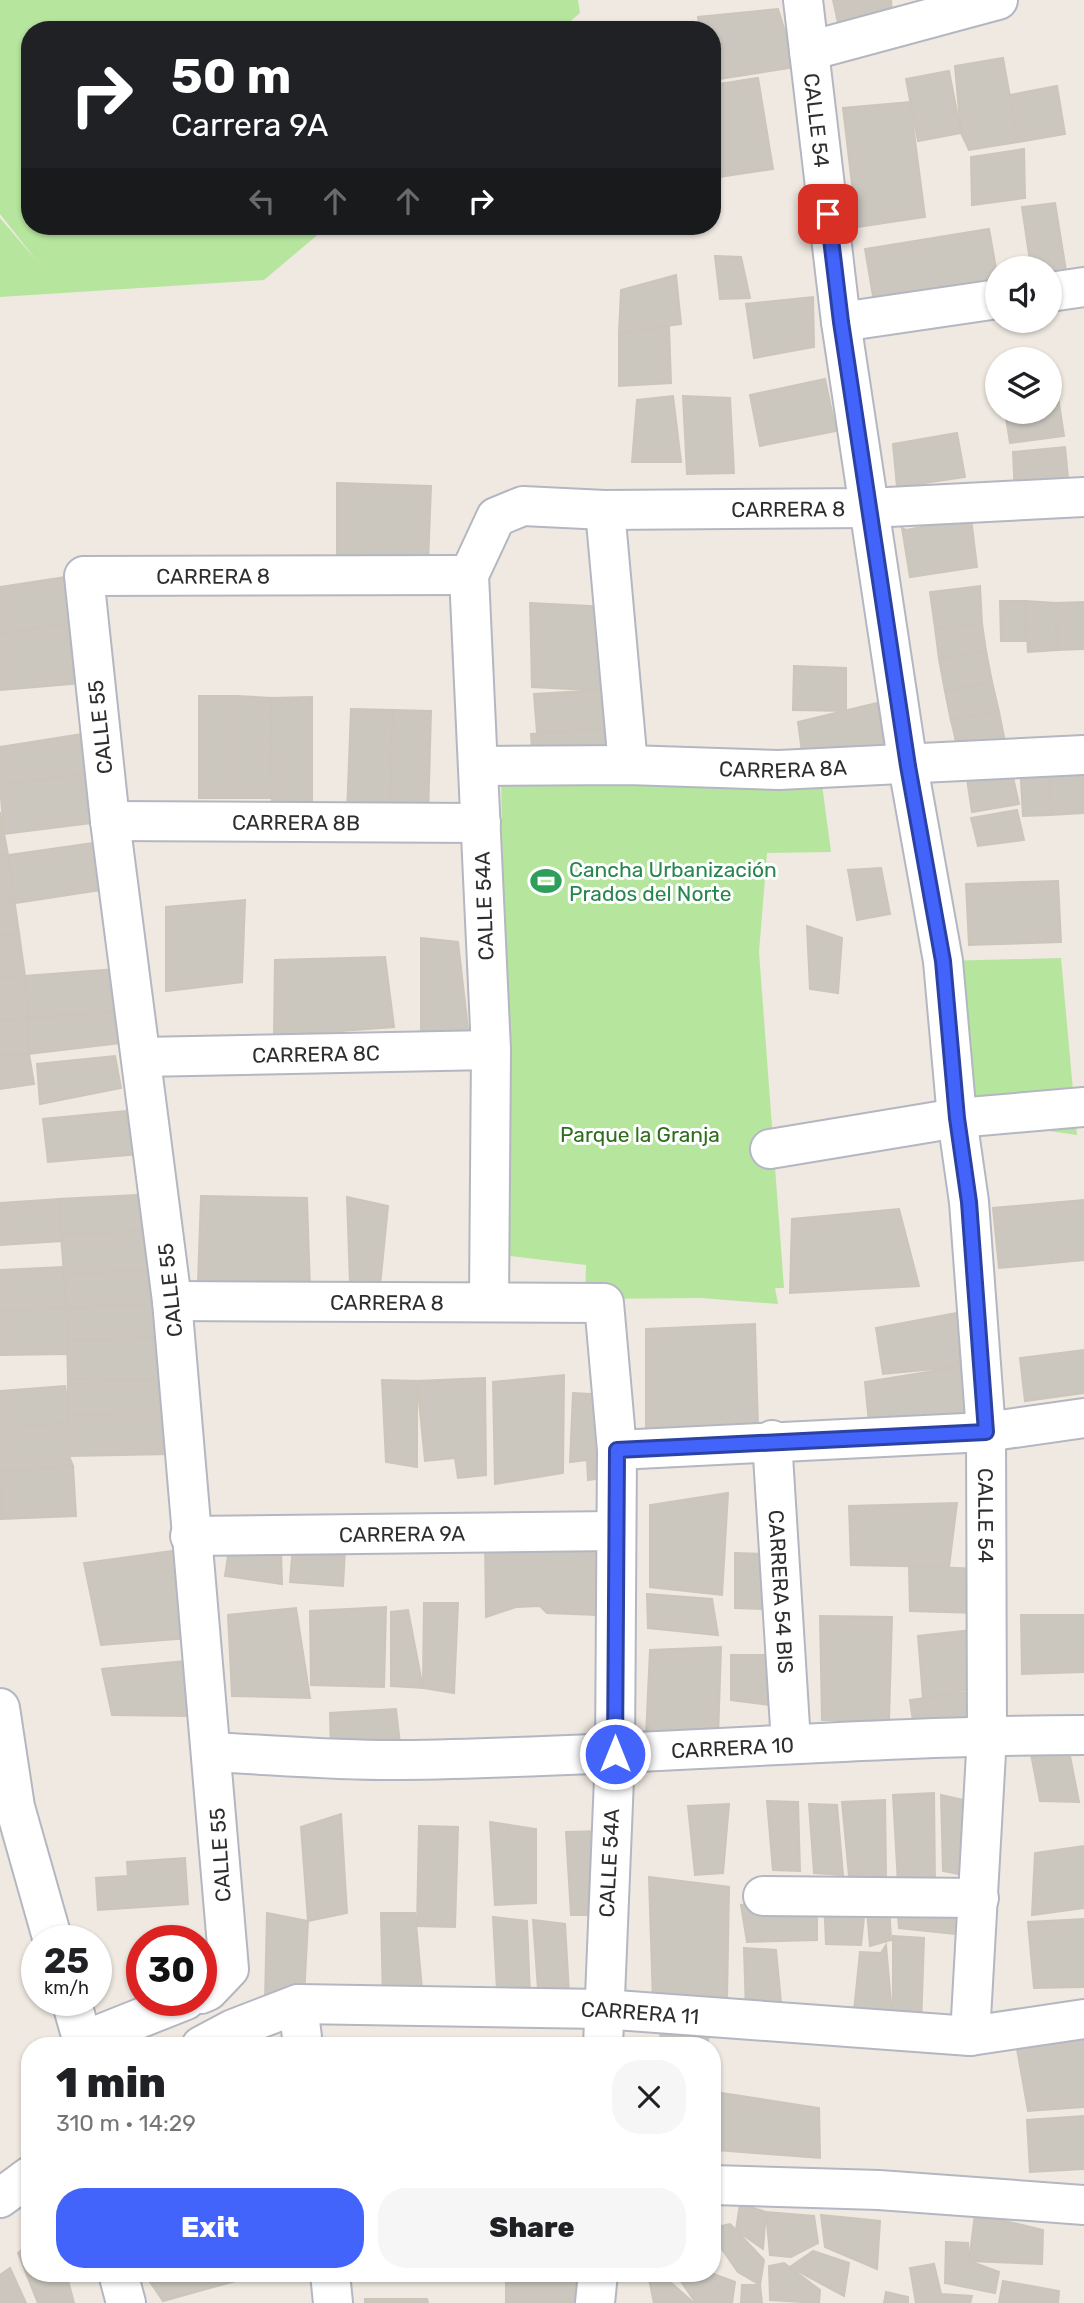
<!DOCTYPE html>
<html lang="en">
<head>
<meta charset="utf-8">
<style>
	:root { --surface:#fff; --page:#f6f6f6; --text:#202124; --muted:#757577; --accent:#4264fb }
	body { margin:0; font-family:Rubik,sans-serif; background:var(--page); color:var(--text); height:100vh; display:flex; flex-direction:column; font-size:26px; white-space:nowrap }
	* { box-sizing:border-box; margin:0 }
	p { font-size:23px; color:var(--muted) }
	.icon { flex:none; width:38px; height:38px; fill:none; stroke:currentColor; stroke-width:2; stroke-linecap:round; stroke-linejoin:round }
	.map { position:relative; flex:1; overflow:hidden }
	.panel { position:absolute; left:21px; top:2037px; width:700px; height:245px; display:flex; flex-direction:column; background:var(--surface); border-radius:28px; box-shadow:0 2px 5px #0004 }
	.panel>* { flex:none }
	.guide { position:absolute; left:21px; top:21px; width:700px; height:214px; border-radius:28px; box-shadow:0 2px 5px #0004; background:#202124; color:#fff; overflow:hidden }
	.tools { position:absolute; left:985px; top:256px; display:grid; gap:14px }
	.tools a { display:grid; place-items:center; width:77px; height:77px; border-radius:50%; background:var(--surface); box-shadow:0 2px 5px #0004; font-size:35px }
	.speed { position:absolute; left:21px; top:1925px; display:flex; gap:14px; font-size:35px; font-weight:700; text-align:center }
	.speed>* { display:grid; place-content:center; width:91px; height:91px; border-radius:50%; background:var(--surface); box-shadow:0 2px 5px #0004; line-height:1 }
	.speed small { font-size:18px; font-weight:400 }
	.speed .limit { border:10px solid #d22; background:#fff; color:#111 }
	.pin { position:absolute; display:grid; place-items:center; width:60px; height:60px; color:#fff; margin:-30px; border-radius:14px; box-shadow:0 4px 10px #0006 }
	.me { position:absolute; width:77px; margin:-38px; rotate:0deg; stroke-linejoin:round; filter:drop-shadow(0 0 5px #0008) }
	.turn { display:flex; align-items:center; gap:24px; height:147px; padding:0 35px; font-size:32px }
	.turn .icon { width:91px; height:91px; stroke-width:2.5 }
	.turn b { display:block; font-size:49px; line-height:60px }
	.lanes { display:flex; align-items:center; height:66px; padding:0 35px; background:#0003; justify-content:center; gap:35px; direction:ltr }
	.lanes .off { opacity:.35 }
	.round { display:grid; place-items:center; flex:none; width:74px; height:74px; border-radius:28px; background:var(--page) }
	.summary { display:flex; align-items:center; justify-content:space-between; height:119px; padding:0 35px }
	h1 { font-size:42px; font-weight:800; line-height:52px }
	.primary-button { display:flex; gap:14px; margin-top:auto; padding:14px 35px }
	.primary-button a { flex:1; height:80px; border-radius:28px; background:var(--accent); color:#fff; font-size:28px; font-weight:800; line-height:80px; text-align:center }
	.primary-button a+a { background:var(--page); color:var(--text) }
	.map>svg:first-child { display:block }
	.green { fill:#b6e59e }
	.building { fill:#cbc7bf; stroke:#cbc5ba; stroke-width:2 }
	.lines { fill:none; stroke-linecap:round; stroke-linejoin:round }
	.minor-casing { stroke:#b4b7c1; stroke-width:42 }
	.minor { stroke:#fff; stroke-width:38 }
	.route-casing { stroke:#2b41a3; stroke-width:18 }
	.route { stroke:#4264fb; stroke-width:12 }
	.labels { text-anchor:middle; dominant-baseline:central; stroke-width:6; stroke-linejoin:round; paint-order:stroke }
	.street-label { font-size:21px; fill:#2e2e2e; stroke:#fff }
	.leisure-label { font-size:21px; fill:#27864d; stroke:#fff; text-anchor:start }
	.park-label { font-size:21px; fill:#2c6e1b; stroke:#fff }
</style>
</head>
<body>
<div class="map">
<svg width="1084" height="2303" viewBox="0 0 1084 2303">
	<rect width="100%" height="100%" fill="#efe9e1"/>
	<g class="green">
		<polygon points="0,0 578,0 580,13 560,30 30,30 30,226 328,226 264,280 0,297 0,218 37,261 0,214"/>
		<polygon points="821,777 831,852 767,853 759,952 784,1288 775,1288 778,1304 701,1298 585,1299 586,1265 510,1256 501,781"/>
		<polygon points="1061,958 1077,1135 957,1118 943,961"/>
	</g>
	<g class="building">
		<polygon points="833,0 891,0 892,16 839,27"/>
		<polygon points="778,9 796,67 712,80 712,30 700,30 698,17"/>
		<polygon points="1003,58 1018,142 969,150 961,133 955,66"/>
		<polygon points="949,71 961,133 918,141 906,79"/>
		<polygon points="758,78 773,169 712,178 712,85"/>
		<polygon points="1057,86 1065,134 1018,142 1010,95"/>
		<polygon points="910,102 925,217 857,227 843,108"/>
		<polygon points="1024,149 1025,198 972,205 971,157"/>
		<polygon points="1055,203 1068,283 1050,286 1050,268 1031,268 1022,207"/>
		<polygon points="989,229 998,280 875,308 865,249"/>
		<polygon points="715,256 741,257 750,298 720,299"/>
		<polygon points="676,275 681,324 619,333 621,290"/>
		<polygon points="813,297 814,347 754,358 746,304"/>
		<polygon points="669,327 671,383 619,386 619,333"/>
		<polygon points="1055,377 1064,436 1010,443 1005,411 1050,411 1050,378"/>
		<polygon points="825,379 836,431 760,446 750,395"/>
		<polygon points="673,396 681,462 632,462 637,400"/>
		<polygon points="683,396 730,398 734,473 687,474"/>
		<polygon points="957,433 965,477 897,487 893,444"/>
		<polygon points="1065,447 1069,488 1015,497 1013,452"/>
		<polygon points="337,483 431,486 428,564 337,566"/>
		<polygon points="971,518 977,567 910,577 902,528 906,530"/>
		<polygon points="66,577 73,623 0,634 0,587"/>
		<polygon points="980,586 982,624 935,628 930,592"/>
		<polygon points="1000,601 1025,601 1026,641 1001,641"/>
		<polygon points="1025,601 1056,603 1057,650 1028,652"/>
		<polygon points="1084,602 1084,649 1057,650 1056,603"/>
		<polygon points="530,603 609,607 608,691 532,687"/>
		<polygon points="73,623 82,683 0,690 0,634"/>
		<polygon points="982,624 986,651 939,659 935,628"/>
		<polygon points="986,651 992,682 945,691 939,659"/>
		<polygon points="794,666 846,668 846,711 793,710"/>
		<polygon points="992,682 999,712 951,721 945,691"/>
		<polygon points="602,690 605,729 537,733 534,694"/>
		<rect x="199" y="696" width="38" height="102"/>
		<polygon points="237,696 271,698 272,798 237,798"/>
		<polygon points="312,697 312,811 272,812 271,698"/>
		<polygon points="877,703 887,762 804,767 798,722"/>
		<polygon points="351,709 393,710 390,817 347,815"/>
		<polygon points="393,710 431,711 428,818 390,817"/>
		<polygon points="999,712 1005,742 958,750 951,720"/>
		<polygon points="605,729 604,751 532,751 531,734"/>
		<polygon points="89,733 94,773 0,785 0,747"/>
		<polygon points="1080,761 1084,761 1083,813"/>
		<polygon points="1080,761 1083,813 1051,815 1049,762"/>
		<polygon points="1049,762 1051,815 1023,816 1020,764"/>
		<polygon points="94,773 101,822 4,834 0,785"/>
		<polygon points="1012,773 1019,804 972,812 967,779"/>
		<polygon points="1017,810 1024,840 978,846 971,818"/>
		<polygon points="0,812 8,855 0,856"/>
		<polygon points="101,842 108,889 15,903 8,855"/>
		<polygon points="8,855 14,898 0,900 0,856"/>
		<polygon points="881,868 890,914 857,920 848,870"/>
		<polygon points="1058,881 1061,942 969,945 966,884"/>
		<polygon points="14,898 19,933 0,935 0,900"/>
		<polygon points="245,900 242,982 166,991 166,907"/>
		<polygon points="807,926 842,938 838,993 810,989"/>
		<polygon points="19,933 25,976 0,978 0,935"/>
		<polygon points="421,938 458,942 469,1038 421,1033"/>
		<polygon points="385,957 394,1027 274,1036 275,960"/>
		<polygon points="116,969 119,1012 28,1018 25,976"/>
		<polygon points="25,976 28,1018 0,1021 0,978"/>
		<polygon points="119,1012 120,1043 29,1054 28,1018"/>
		<polygon points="28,1018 29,1054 0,1055 0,1021"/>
		<polygon points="29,1054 34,1084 0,1089 0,1055"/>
		<polygon points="115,1056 121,1088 40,1104 37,1064"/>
		<polygon points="136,1110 140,1154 48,1162 43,1119"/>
		<polygon points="157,1194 159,1230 61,1235 59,1199"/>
		<polygon points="201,1196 307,1198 310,1290 198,1282"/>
		<polygon points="347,1197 388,1206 380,1286 350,1283"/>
		<polygon points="59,1199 62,1241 0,1245 0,1203"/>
		<polygon points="1084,1200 1084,1260 999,1268 993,1208"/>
		<polygon points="899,1209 919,1286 790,1293 792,1219"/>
		<polygon points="159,1230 162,1269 64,1275 61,1235"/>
		<polygon points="63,1267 66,1308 0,1311 0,1270"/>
		<polygon points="162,1269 166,1304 66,1308 64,1275"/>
		<polygon points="166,1304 167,1337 67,1341 66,1308"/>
		<polygon points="66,1308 68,1354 0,1355 0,1311"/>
		<polygon points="962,1312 965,1366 883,1374 876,1328"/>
		<polygon points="755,1324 758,1429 646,1435 646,1329"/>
		<polygon points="167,1337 170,1380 68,1379 67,1341"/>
		<polygon points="1084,1350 1084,1393 1025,1401 1020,1358"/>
		<polygon points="965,1366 971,1424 870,1433 865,1382"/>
		<polygon points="564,1375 563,1473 495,1484 493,1382"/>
		<polygon points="485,1378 486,1475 458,1478 455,1458 425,1461 417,1381"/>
		<polygon points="68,1379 170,1380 171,1413 67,1415"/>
		<polygon points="382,1380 417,1381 417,1467 386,1462"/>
		<polygon points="65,1386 69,1423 0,1428 0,1391"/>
		<polygon points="573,1393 608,1395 609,1477 588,1480 587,1460 570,1462"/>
		<polygon points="171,1413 171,1454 69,1456 67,1415"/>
		<polygon points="69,1423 69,1456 73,1466 0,1472 0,1428"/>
		<polygon points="73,1466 76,1516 1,1519 0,1472"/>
		<polygon points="728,1493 722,1595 650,1587 650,1505"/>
		<polygon points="957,1503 949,1567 851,1565 849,1506"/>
		<polygon points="485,1539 600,1545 596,1615 547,1613 540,1606 516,1607 486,1617"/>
		<polygon points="230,1543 281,1550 282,1584 225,1576"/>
		<polygon points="293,1545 345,1549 343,1586 290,1582"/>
		<polygon points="180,1550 189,1638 101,1645 84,1563"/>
		<polygon points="735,1553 767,1554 767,1609 735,1608"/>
		<polygon points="909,1566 980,1569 977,1613 910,1611"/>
		<polygon points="647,1594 712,1599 718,1635 648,1628"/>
		<polygon points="424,1603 458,1603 454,1693 423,1688"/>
		<polygon points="386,1607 384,1687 311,1685 310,1611"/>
		<polygon points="296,1608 310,1698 232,1696 228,1615"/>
		<polygon points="408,1610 423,1688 391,1686 391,1612"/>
		<polygon points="1021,1615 1084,1615 1083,1672 1022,1674"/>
		<polygon points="820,1616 892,1617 889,1720 822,1720"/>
		<polygon points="981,1629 986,1686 923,1698 918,1636"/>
		<polygon points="721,1647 718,1738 646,1736 650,1650"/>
		<polygon points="731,1655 780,1655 787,1707 731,1700"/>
		<polygon points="185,1661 188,1716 112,1715 102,1669"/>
		<polygon points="981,1690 982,1728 915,1735 910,1700"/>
		<polygon points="396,1709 400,1744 331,1750 330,1713"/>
		<polygon points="1068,1746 1079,1802 1040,1801 1030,1749"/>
		<polygon points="934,1793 935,1889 898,1884 893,1795"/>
		<polygon points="941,1795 973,1802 979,1878 943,1871"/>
		<polygon points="885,1800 886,1876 849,1876 842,1802"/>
		<polygon points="767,1801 798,1802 800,1871 773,1870"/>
		<polygon points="729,1804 723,1873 695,1875 688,1806"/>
		<polygon points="809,1804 837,1805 843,1875 814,1873"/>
		<polygon points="341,1814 347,1913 308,1921 301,1827"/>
		<polygon points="490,1822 536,1829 536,1903 495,1905"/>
		<polygon points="419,1826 458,1827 455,1927 417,1926"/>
		<polygon points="603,1831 606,1915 571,1915 566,1832"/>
		<polygon points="1084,1846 1084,1908 1032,1915 1035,1853"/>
		<polygon points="185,1858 188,1904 98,1910 96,1878 128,1876 127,1862"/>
		<polygon points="649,1877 729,1887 727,1999 653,2003"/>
		<polygon points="824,1899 866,1899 861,1945 826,1944"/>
		<polygon points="866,1899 889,1902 891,1940 870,1946"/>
		<polygon points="788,1901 817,1901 817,1940 747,1942 741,1905"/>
		<polygon points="969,1901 964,1935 899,1928 897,1902"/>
		<polygon points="267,1913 308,1921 304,1997 265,2001"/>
		<polygon points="381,1913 415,1913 423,1999 383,2001"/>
		<polygon points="493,1917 527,1921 530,1996 497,1990"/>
		<polygon points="1084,1919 1084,1987 1034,1988 1028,1922"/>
		<polygon points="533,1920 565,1924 569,1993 538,1989"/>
		<polygon points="893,1936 924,1938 921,2027 893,2026"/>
		<polygon points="886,1945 893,2026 853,2021 860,1952 881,1953"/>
		<polygon points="744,1948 776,1950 782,2013 746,2013"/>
		<polygon points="661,2021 709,2024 708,2046 660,2046"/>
		<polygon points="1084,2038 1084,2107 1028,2111 1017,2049"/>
		<polygon points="715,2092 819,2108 820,2158 717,2150"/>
		<polygon points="1084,2116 1084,2169 1030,2172 1027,2120"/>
		<polygon points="740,2204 766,2212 763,2249 736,2230"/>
		<polygon points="766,2212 814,2216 818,2243 791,2257 770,2255"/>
		<polygon points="975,2214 1043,2230 1042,2264 969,2261"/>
		<polygon points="821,2215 880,2221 877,2269 825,2247"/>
		<polygon points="730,2224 764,2260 760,2285 738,2272 712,2235 712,2228"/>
		<polygon points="946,2242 968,2243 969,2261 999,2272 995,2293 945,2283"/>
		<polygon points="30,2243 30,2273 66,2273 74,2303 38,2303 18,2253"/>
		<polygon points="813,2251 849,2263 844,2296 790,2267"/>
		<polygon points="784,2263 820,2290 819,2303 770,2300 769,2266"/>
		<polygon points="934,2264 941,2294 972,2296 970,2303 916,2303 910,2268"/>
		<polygon points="10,2268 26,2303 0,2303 0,2275"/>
		<polygon points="144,2273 238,2273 239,2280 163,2301"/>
		<polygon points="506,2273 581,2273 579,2303 506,2303"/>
		<polygon points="680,2273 711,2273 735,2282 732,2303 696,2303 680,2280"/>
		<polygon points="649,2279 669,2281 694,2303 654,2303"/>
		<polygon points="1003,2281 1059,2291 1058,2303 999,2303"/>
		<polygon points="742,2285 760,2285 762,2303 741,2303"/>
		<polygon points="886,2292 908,2297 908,2303 884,2303"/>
		<polygon points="365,2299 427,2299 428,2303 365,2303"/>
	</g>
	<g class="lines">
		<g class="minor-casing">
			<g id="minor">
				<path id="s1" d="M803 0 841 322 908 766 943 961 957 1118 969 1202 986 1432 987 1735 970 2036"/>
				<polyline points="809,51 998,0"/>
				<polyline points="1050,292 1084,287"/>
				<polyline points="841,322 998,299"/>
				<polyline points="605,510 628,765"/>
				<path id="s2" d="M480 766 628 765 779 770 1084 755"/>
				<path id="s3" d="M110 821 481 823"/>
				<path id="s4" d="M141 1057 491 1050"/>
				<polyline points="770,1149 957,1118 1084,1107"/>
				<path id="s5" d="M172 1301 604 1303 617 1450 615 1754 603 2046"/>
				<path id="s6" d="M489 1301 491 1050 469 575 496 517 523 506 605 510 869 508 1084 497"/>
				<path id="s7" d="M772 1440 791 1743"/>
				<polyline points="617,1450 986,1432 1084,1418"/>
				<path id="s8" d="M190 1536 614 1531"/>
				<polyline points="0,1708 15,1807 53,1941"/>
				<path id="s9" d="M211 1752C275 1755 339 1761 402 1760 630 1757 856 1736 1084 1735"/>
				<polyline points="763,1896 979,1898"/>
				<path id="s10" d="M201 1994 208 1991 229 1969 172 1301 110 821 84 576 469 575"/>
				<polyline points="71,2000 84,2046"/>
				<polyline points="298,2004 303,2046"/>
				<polyline points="83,2041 186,2000"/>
				<path id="s11" d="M201 2046 233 2029 298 2004 602 2009 970 2036 1084 2019"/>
				<polyline points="712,2185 879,2190 1084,2205"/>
				<polyline points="0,2198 30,2176"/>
				<polyline points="118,2273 126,2303"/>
				<polyline points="330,2273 333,2303"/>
				<polyline points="595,2303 598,2273"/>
			</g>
		</g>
		<use href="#minor" class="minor"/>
	</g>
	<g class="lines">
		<g class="route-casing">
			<polyline id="route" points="615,1754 617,1450 986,1432 969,1202 957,1118 943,961 908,766 841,322 828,214"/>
		</g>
		<use href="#route" class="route"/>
	</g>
	<defs>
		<g id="stadium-bare" transform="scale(2.415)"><path d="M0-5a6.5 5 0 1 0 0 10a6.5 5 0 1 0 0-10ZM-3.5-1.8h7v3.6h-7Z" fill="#2e9e5b" stroke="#fff" stroke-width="2.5" paint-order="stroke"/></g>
	</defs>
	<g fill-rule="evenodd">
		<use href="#stadium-bare" x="546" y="881"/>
	</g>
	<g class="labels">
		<g class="street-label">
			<text stroke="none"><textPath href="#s1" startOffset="121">CALLE 54</textPath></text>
			<text stroke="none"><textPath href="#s6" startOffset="1085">CARRERA 8</textPath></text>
			<text stroke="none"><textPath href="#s10" startOffset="1568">CARRERA 8</textPath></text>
			<text transform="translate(100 727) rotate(-96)">CALLE 55</text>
			<text stroke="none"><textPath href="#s2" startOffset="303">CARRERA 8A</textPath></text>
			<text stroke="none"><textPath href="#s3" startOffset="186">CARRERA 8B</textPath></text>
			<text transform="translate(484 906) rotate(-92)">CALLE 54A</text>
			<text stroke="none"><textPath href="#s4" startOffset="175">CARRERA 8C</textPath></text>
			<text transform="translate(170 1290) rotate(-96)">CALLE 55</text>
			<text stroke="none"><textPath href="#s5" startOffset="215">CARRERA 8</textPath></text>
			<text stroke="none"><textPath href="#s1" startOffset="1528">CALLE 54</textPath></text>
			<text stroke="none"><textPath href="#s8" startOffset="212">CARRERA 9A</textPath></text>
			<text stroke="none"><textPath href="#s7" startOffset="152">CARRERA 54 BIS</textPath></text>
			<text stroke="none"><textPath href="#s9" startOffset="522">CARRERA 10</textPath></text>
			<text transform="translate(220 1855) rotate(-94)">CALLE 55</text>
			<text transform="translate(609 1863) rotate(-87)">CALLE 54A</text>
			<text stroke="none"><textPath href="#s11" startOffset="448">CARRERA 11</textPath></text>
		</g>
		<g class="leisure-label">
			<text x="569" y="869">Cancha Urbanización<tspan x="569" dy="24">Prados del Norte</tspan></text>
		</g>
		<g class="park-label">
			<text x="640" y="1134">Parque la Granja</text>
		</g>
	</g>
</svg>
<div class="tools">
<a><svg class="icon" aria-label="sound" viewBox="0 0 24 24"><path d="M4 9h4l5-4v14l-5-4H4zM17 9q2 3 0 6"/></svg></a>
<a><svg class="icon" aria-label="layers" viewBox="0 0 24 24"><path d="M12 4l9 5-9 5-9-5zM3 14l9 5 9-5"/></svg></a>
</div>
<div class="speed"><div>25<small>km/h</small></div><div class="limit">30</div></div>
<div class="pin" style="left:828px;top:214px;background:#d93025"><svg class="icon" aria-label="arrive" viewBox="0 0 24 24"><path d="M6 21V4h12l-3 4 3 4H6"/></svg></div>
<svg class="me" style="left:615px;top:1754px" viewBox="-20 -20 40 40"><circle r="17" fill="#4264fb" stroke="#fff" stroke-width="3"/><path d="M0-11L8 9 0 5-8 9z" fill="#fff"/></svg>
<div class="guide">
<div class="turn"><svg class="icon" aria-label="right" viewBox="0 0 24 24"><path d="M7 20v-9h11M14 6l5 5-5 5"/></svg><div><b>50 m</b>Carrera 9A</div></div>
<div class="lanes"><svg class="icon off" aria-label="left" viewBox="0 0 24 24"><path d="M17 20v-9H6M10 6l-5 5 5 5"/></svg><svg class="icon off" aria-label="ahead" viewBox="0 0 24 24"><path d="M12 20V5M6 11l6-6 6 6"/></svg><svg class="icon off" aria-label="ahead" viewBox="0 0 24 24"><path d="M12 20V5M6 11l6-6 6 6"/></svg><svg class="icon" aria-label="right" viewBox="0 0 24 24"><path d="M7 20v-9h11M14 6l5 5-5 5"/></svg></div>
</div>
<section class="panel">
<div class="summary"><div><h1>1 min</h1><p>310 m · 14:29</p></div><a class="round"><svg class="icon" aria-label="close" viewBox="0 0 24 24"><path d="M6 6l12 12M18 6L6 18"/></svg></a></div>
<div class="primary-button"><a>Exit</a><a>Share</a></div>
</section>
</div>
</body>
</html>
